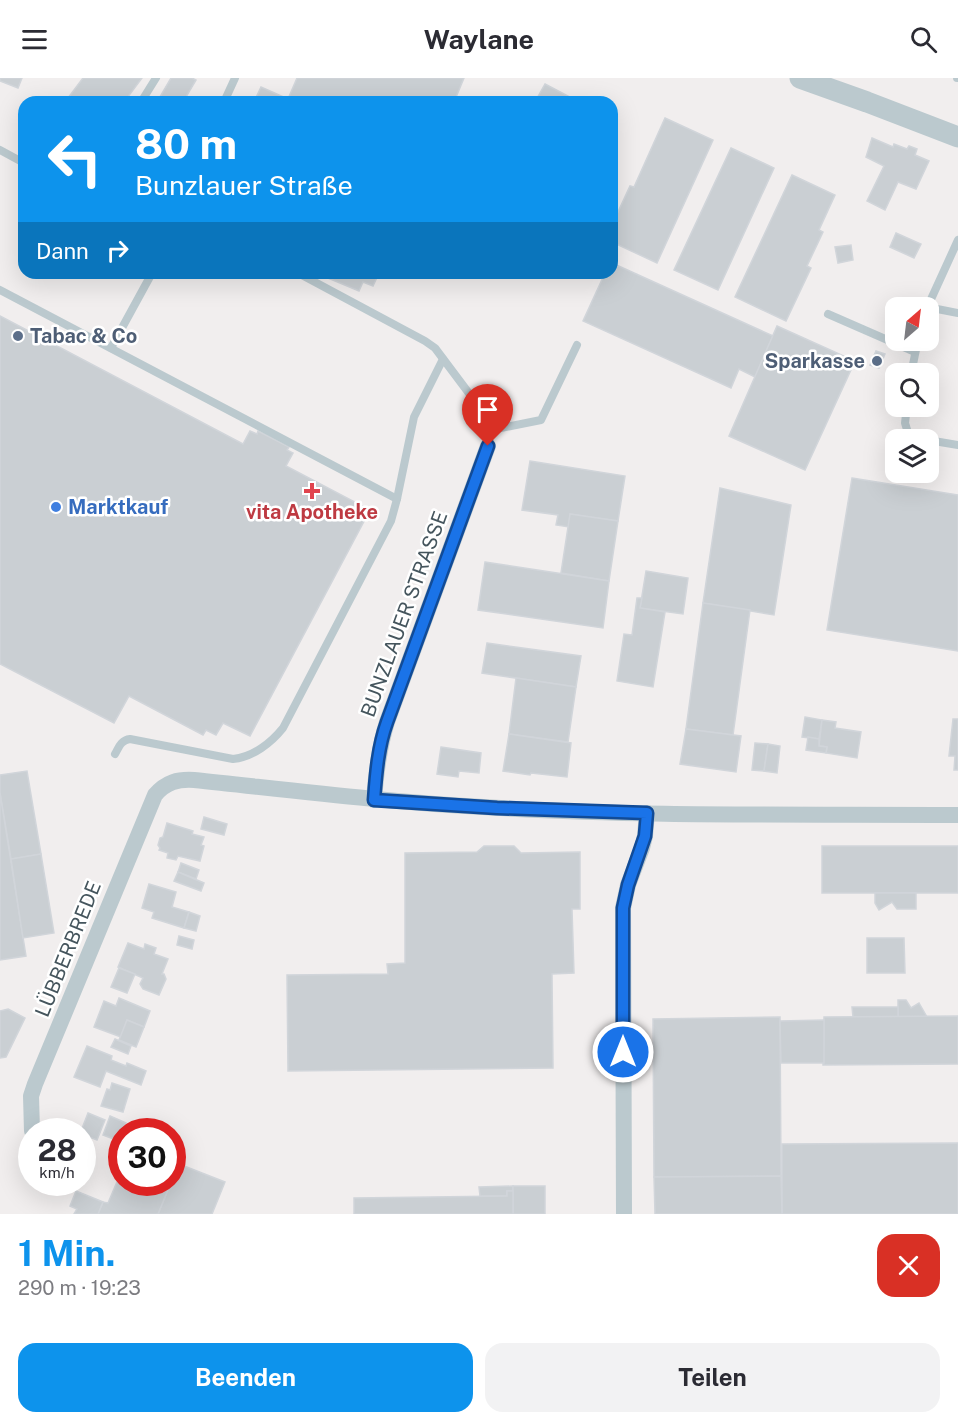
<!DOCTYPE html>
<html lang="de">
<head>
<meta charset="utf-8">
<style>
	:root { --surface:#fff; --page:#f2f2f3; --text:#2b2b33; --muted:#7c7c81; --accent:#0d93ec }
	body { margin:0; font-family:"Public Sans",sans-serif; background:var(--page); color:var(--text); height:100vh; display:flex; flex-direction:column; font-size:22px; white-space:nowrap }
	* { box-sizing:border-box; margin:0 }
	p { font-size:20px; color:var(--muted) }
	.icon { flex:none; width:33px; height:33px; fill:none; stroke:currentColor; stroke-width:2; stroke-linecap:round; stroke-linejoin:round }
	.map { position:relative; height:1136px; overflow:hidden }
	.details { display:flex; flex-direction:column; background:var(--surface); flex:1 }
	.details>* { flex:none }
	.banner { position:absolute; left:18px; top:18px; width:600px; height:183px; border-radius:18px; box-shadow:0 6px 24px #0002; background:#0d93ec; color:#fff; overflow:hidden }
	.needle { width:39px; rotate:28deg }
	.fabs { position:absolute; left:885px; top:219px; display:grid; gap:12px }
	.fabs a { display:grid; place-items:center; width:54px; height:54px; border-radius:12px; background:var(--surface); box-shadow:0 6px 24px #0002; font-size:30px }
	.speed { position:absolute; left:18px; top:1040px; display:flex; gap:12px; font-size:30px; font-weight:700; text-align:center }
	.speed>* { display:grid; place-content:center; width:78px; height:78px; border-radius:50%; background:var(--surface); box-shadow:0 6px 24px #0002; line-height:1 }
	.speed small { font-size:15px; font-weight:400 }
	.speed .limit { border:9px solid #d22; background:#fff; color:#111 }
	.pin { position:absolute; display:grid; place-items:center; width:51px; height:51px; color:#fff; margin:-62px -26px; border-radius:50% 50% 50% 0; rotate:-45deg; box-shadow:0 0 6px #0007 }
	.pin .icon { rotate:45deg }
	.me { position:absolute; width:66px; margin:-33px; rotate:0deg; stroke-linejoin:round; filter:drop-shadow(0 0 4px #0008) }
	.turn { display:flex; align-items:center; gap:21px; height:126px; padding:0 18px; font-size:27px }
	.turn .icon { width:78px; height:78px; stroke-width:2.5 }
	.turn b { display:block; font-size:42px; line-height:51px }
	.then { display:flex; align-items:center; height:57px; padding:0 18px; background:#0003; gap:12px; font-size:22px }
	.round { display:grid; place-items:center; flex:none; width:63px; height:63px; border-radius:18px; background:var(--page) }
	.headline { display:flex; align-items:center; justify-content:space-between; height:102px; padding:0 18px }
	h1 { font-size:36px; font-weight:700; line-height:45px; color:var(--accent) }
	.cta { display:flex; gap:12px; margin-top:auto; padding:12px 18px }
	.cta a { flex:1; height:69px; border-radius:18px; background:var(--accent); color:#fff; font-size:24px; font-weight:700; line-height:69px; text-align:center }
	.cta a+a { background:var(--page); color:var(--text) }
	header { display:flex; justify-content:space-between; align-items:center; height:78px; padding:0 18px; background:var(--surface); font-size:27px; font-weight:700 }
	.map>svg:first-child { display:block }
	.building { fill:#cacfd3; stroke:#d1d5da; stroke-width:1.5 }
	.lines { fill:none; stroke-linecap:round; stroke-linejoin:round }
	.service { stroke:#bbc9ce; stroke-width:8 }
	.minor { stroke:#bbc9ce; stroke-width:16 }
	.tertiary { stroke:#bbc9ce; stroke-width:21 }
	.route-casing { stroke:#114b97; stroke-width:15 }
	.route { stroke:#1a73e8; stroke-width:10 }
	.service-dot { fill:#5c6f8a; stroke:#fff; stroke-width:2 }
	.health-dot { fill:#e0444e; stroke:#fff; stroke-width:2 }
	.shop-dot { fill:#3f7fe0; stroke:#fff; stroke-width:2 }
	.labels { text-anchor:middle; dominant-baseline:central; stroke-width:5; stroke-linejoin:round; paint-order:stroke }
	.service-label { font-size:20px; font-weight:bold; fill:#4e5e75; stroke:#fff; text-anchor:start }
	.shop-label { font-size:20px; font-weight:bold; fill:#366cbe; stroke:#fff; text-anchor:start }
	.health-label { font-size:20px; font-weight:bold; fill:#be3a42; stroke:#fff }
	.street-label { font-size:20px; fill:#45555d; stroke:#fff }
</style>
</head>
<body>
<header><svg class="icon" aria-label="menu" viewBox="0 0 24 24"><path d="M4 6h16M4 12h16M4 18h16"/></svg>Waylane<svg class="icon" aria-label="search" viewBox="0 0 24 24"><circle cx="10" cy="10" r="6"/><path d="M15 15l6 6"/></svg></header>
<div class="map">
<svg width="958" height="1136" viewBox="0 0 958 1136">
	<rect width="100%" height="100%" fill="#f1eeee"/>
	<g class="building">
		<polygon points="0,0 22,0 18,10 0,3"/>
		<polygon points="83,0 142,0 124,24 65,24"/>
		<polygon points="171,0 192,0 196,2 183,24 157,24"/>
		<polygon points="297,0 464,0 454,24 254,24 261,9 288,21"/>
		<polygon points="545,6 570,19 568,24 535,24"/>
		<polygon points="665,40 713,62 657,185 612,164 612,147 630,108 634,109"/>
		<polygon points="872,60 893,69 894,66 907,71 909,68 917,71 915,77 929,83 916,111 898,104 885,132 867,123 884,88 866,79"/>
		<polygon points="731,70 774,90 718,212 674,192"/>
		<polygon points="792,97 835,117 819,152 823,154 807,188 811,190 786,243 735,219"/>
		<polygon points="896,155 921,166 914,180 890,169"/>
		<polygon points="851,167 853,182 838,185 835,169"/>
		<polygon points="612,185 773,258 755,299 739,291 731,310 583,243 605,195 612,195"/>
		<polygon points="316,195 379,195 373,208 363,204 359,213"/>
		<polygon points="0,238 243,366 250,353 257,356 258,353 289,369 287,372 293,375 286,388 370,432 250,658 223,645 216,657 206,652 203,657 129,618 114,645 0,586"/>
		<polygon points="777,248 855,283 805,392 729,358"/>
		<polygon points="876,273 885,276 879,290 870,287"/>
		<polygon points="530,383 625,398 618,443 570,436 569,449 556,447 558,437 522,432"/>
		<polygon points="852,400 958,417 958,573 827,552"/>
		<polygon points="720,410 791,427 774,537 703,525"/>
		<polygon points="570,436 618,443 609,503 561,495"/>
		<polygon points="485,484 609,503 603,550 478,532"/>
		<polygon points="646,493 688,500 683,536 640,530"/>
		<polygon points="637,520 642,520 640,530 665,534 653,609 617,603 624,556 632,557"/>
		<polygon points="703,525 750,532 733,657 686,651"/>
		<polygon points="487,565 581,578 576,609 482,595"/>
		<polygon points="516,600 576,609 568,664 509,656"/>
		<polygon points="805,639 822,642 819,661 802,659"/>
		<polygon points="953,641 958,641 958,692 954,692 955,678 949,678"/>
		<polygon points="822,642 836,644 835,650 861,654 857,680 826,675 827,669 819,668"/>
		<polygon points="686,651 741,658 736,694 680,686"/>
		<polygon points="509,656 571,665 567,699 531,695 530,697 503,693"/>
		<polygon points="808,659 819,661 819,668 827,669 826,675 806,672"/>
		<polygon points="755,665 768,666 764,693 752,692"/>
		<polygon points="768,666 780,668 777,695 764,693"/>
		<polygon points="441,669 481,675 479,695 459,693 458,699 437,696"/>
		<polygon points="27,693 41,776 11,781 0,715 0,697"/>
		<polygon points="0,715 26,878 0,882"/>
		<polygon points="204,739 227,746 224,757 201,751"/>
		<polygon points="167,745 193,753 192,756 204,759 201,767 204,768 200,783 178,778 176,782 167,780 168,775 159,772 160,770 158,767 160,760 163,759"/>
		<polygon points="484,768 514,768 521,775 580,774 580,831 572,831 574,895 552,896 553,990 288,993 287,897 388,896 387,886 405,885 405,775 477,774"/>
		<rect x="822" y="768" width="136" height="47"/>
		<polygon points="41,776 54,855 23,860 11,781"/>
		<polygon points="181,785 199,792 196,801 178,794"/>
		<polygon points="178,794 204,805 201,813 174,803"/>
		<polygon points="149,806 176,814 172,829 189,834 184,850 152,840 154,834 142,830"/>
		<polygon points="875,815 916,815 916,831 897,831 892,824 879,832 875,825"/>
		<polygon points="189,834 200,838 196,853 184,850"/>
		<polygon points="179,858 194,862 192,871 177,867"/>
		<polygon points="867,860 904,860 905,895 867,895"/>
		<polygon points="128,865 144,871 145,866 156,870 154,876 168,881 162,896 164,896 166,901 159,917 143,911 140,906 143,900 118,889"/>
		<polygon points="119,890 135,896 127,915 111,909"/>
		<polygon points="119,920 150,933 144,949 127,942 121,959 94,949 104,923 116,928"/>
		<polygon points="898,922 906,922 911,930 919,925 927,939 898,939"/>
		<polygon points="852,929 898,929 898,939 853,939"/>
		<polygon points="8,931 25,940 6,979 0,980 0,933"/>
		<polygon points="958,938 958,986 823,987 824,939"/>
		<polygon points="780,939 781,1098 654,1099 653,941"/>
		<polygon points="127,942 144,949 136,969 119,962"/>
		<polygon points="824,942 824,985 781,985 780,943"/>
		<polygon points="115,961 131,968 128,976 111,969"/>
		<polygon points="87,968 112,978 111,982 126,988 127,985 146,993 141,1007 106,993 100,1009 74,999"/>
		<polygon points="112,1005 130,1011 123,1034 101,1028 107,1011 110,1012"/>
		<polygon points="88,1035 105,1042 97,1062 82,1056 82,1053 81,1053"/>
		<polygon points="110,1038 126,1045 123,1053 122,1053 119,1063 103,1057"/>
		<polygon points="958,1065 958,1136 782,1136 782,1066"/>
		<polygon points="179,1086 225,1104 212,1136 158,1136"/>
		<polygon points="122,1092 122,1104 171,1104 158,1136 98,1136 103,1124 108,1125"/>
		<polygon points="781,1098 782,1136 655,1136 654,1099"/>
		<polygon points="513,1108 513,1113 507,1113 507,1118 480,1118 479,1109"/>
		<rect x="513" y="1108" width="32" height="28"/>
		<polygon points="76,1113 103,1124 98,1136 74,1136 77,1131 70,1128"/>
		<polygon points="507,1113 513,1113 513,1136 354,1136 354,1120 507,1118"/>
	</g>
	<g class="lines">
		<g class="service">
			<polyline points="957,0 958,0"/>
			<polyline points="141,24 156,0"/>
			<polyline points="224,24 235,0"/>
			<polyline points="0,72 24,85"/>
			<polyline points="298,195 425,263 435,270 483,334 491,352 488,368"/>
			<polyline points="0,212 397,421"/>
			<polyline points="927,229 958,235"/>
			<polyline points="927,230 958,162"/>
			<polyline points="828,236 915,274"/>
			<polyline points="111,270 152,195"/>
			<polyline points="911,296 918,262"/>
			<polyline points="907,328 905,345 909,358 928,362"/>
			<polyline points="491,352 541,342 577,267"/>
			<polyline points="928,362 958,367"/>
			<path d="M115 676C119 669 121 662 130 661L233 681C253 679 271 665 283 650L391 443 397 421 414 339 443 281"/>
		</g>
		<g class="minor">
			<path d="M374 722C376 695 379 669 387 644L488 368"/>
			<path d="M32 1053 31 1018 35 1006 155 717C166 704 178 701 194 702 290 712 386 724 483 729 641 739 800 736 958 737"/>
			<polyline points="624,1136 623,830 628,807 642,770 645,758 647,735"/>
		</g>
		<polyline class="tertiary" points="800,0 867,24 958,59"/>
	</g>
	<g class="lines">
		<g class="route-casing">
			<path id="route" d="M488 368 387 644C378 669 376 695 374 722L497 730 647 735 645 758 628 807 623 830V974"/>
		</g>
		<use href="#route" class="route"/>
	</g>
	<g class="service-dot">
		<circle cx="18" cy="258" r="6"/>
		<circle cx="877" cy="283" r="6"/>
	</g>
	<path class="health-dot" d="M309 404h6v6h6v6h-6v6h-6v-6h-6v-6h6z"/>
	<circle class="shop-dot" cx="56" cy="429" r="6"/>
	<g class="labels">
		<g class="service-label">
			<text x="30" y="258">Tabac &amp; Co</text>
			<text x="865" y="283" text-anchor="end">Sparkasse</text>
		</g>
		<g class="shop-label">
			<text x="68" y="429">Marktkauf</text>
		</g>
		<g class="health-label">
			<text x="312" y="434">vita Apotheke</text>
		</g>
		<g class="street-label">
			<text transform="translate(404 536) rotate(-70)">BUNZLAUER STRASSE</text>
			<text transform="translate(68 871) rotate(-68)">LÜBBERBREDE</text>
		</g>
	</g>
</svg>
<div class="fabs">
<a><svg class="needle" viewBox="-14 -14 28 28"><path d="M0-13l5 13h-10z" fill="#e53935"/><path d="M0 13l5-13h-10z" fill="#7c7c81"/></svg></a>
<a><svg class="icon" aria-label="search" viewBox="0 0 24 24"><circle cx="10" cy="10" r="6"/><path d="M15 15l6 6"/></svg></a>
<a><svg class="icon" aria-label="layers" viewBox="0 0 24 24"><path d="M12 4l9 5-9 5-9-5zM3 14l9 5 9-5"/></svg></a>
</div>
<div class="speed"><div>28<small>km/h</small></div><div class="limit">30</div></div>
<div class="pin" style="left:488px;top:368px;background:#d93025"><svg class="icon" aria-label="arrive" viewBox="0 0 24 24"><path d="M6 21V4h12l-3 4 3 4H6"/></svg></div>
<svg class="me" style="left:623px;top:974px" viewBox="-20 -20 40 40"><circle r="17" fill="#1a73e8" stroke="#fff" stroke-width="3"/><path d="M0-11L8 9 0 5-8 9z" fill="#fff"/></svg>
<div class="banner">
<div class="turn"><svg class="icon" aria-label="left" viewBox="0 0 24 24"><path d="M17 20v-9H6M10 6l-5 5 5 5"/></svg><div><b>80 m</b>Bunzlauer Straße</div></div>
<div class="then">Dann<svg class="icon" aria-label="right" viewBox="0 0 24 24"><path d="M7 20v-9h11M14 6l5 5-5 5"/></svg></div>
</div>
</div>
<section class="details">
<div class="headline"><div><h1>1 Min.</h1><p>290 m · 19:23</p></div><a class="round" style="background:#d93025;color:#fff"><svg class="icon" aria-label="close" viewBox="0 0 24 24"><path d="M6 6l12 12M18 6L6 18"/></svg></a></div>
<div class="cta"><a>Beenden</a><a>Teilen</a></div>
</section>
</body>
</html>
